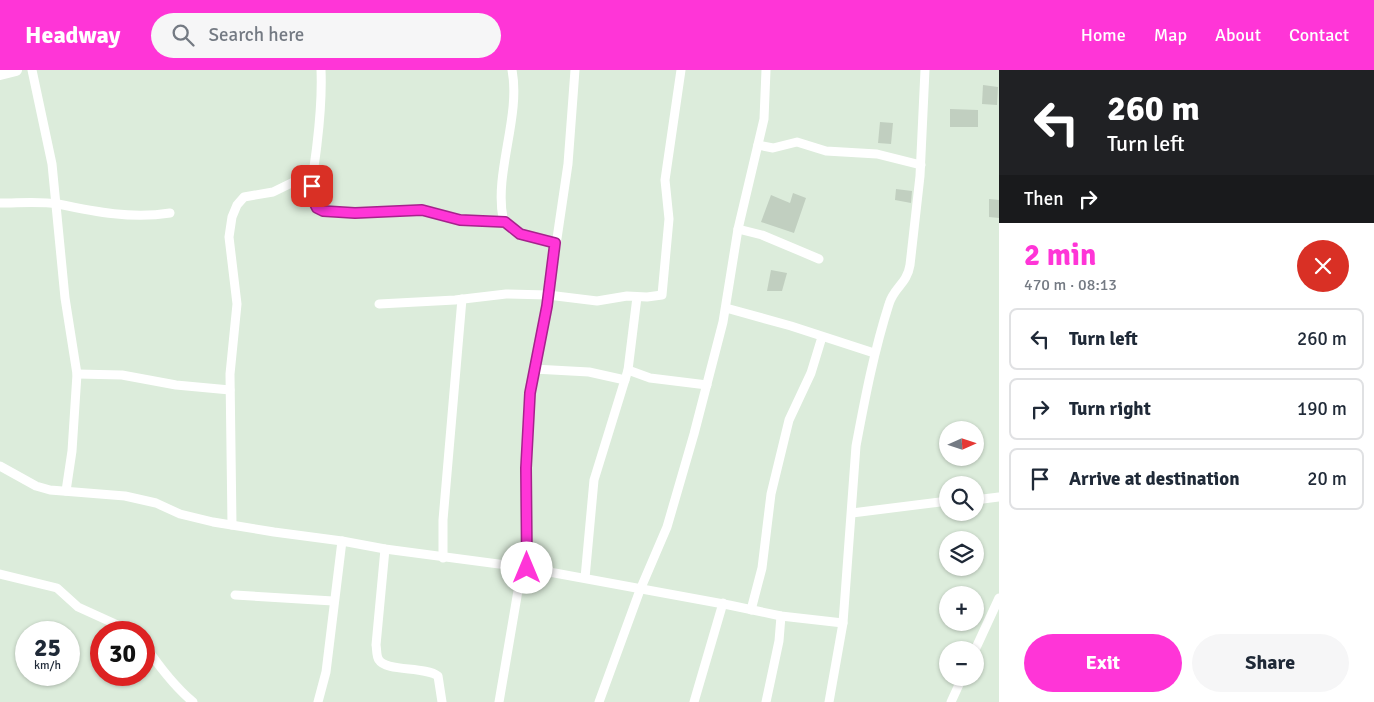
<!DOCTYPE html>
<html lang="en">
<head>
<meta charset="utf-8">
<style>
	:root { --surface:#fff; --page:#f6f6f7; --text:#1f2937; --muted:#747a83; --line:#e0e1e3; --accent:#ff35d7 }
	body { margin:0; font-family:Signika,sans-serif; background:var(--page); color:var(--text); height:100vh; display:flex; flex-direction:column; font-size:19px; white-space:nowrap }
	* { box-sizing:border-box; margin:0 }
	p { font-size:16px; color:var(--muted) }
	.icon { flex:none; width:28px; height:28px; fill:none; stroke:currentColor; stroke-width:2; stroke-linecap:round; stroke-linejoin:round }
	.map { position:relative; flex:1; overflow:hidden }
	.panel { display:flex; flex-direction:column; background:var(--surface); width:375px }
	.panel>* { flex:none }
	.guide { background:#202124; color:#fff; overflow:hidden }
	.needle { width:32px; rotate:87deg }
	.controls { position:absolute; left:939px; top:351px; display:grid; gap:10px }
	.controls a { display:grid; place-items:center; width:45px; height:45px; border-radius:50%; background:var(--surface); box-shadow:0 1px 4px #0004; font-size:25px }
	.speed { position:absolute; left:15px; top:551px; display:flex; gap:10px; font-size:25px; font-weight:700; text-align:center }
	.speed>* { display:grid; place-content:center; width:65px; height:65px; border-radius:50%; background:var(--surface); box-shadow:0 1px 4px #0004; line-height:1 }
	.speed small { font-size:12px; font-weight:400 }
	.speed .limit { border:8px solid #d22; background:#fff; color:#111 }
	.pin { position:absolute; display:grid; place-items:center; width:42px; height:42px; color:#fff; margin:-21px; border-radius:10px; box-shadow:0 2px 8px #0006 }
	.me { position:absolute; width:55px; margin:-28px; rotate:0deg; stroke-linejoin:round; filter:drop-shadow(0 0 4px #0008) }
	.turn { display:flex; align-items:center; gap:18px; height:105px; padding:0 25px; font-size:22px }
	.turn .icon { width:65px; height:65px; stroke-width:2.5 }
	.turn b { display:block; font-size:35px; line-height:42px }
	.then { display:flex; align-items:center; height:48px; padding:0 25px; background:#0003; gap:10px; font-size:19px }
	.round { display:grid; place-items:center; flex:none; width:52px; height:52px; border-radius:26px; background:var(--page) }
	.overview { display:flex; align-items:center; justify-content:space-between; height:85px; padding:0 25px }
	h1 { font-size:30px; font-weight:800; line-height:38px; color:var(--accent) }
	.cta { display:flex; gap:10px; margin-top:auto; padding:10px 25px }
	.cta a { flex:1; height:58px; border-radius:30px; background:var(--accent); color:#fff; font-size:20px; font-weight:800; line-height:58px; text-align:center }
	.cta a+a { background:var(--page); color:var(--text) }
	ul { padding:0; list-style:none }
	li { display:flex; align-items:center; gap:15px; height:62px; margin:0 10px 8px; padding:0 15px; border:2px solid var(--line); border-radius:8px }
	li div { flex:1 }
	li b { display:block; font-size:19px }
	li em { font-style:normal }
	header { display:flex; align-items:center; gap:30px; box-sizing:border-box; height:70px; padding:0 25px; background:var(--accent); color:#fff }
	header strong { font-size:24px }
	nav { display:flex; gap:28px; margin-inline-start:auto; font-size:18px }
	.search { width:350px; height:45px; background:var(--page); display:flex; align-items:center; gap:12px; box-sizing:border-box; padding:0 18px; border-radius:28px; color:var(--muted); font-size:19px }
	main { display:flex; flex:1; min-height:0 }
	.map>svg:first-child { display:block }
	.building { fill:#c1cfc0 }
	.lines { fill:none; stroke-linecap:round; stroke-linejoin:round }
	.street { stroke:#fff; stroke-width:9 }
	.secondary { stroke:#fff; stroke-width:12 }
	.route-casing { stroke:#a6228c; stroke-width:12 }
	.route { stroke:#ff35d7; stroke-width:9 }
</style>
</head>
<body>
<header>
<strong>Headway</strong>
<div class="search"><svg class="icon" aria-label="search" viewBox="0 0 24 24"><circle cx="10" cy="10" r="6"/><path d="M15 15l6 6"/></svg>Search here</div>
<nav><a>Home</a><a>Map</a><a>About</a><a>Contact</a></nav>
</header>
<main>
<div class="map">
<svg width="999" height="632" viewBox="0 0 999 632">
	<rect width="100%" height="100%" fill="#dcecdb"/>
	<g class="building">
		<polygon points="983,15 998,17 997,35 982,34"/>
		<polygon points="950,39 978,40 978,57 950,57"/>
		<polygon points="880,52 893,53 891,74 878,73"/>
		<polygon points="896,119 912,121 911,133 895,130"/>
		<polygon points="793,123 806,128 794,163 761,152 771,125 790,133"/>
		<polygon points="989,129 999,130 999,148 989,147"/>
		<polygon points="771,200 787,203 782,221 767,221"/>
	</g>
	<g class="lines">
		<g class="street">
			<polyline points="32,0 52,94 65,228 77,304 72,381 66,421"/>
			<path d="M321 0C322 24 320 49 317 74 315 95 308 119 317 138L323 141 355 143 422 140 460 150 505 152"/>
			<path d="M512 0C521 46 494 103 503 148L520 164 555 173"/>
			<polyline points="758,75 773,78 797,72 826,81 877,84 921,95"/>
			<path d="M0 133C19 133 40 131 58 134 96 142 132 149 170 143"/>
			<polyline points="738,159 762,165 819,189"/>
			<polyline points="379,234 455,230 506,224 548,225 597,231 627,226 647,227 662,225 669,149 665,110 681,0"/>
			<polyline points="726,238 791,256 874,283"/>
			<polyline points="534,299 589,302 625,310"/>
			<polyline points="628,300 650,308 707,315"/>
			<polyline points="77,304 122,305 176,315 230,320"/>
			<polyline points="0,396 36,416 50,420 125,426 156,433 180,444 213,452 274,462 342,471 385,479 522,497 729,535 781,546 843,553"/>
			<polyline points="975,430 999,427"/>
			<polyline points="852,443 948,431"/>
			<polyline points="232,455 230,304 237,234 229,167 232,147 237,135 244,127 273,122 314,102"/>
			<path d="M385 479 376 575C377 579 376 586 379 590 386 602 425 596 438 606L442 632"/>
			<polyline points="443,488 443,450 462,229"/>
			<polyline points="527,498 525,399 529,323 547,236 568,94 575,0"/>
			<polyline points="0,504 57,518 78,537 133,562"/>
			<polyline points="585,508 594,410 628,300 637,227"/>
			<polyline points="235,525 333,531"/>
			<polyline points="751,540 762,498 771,424 789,350 811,303 822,267"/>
			<path d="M144 574C158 595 174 616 193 632"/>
			<polyline points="975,580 999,528"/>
			<polyline points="318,632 326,602 342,471"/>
			<polyline points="499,632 522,497"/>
			<polyline points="599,632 640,520 667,457 694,364 723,252 738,159 764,49 766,0"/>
			<polyline points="694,632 723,533"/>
			<polyline points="766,632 779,571 781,546"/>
			<path d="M829 632 843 553 856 376C865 328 874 281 889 234 894 217 907 214 910 195L920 106 925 0"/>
			<polyline points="951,632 962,608"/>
		</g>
		<polyline class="secondary" points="0,4 16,0"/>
	</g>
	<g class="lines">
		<g class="route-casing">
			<polyline id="route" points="312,116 312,128 317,138 323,141 355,143 422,140 460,150 505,152 520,164 555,173 547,236 530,323 526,398 527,498"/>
		</g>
		<use href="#route" class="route"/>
	</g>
</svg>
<div class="controls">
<a><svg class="needle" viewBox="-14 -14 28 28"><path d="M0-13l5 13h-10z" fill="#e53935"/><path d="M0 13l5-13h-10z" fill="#747a83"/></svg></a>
<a><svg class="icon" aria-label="search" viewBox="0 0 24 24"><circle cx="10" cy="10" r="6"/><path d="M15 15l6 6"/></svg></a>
<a><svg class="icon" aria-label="layers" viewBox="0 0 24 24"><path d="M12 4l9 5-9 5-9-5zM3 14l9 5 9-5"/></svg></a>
<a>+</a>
<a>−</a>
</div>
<div class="speed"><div>25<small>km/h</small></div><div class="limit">30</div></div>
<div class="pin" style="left:312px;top:116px;background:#d93025"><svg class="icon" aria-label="arrive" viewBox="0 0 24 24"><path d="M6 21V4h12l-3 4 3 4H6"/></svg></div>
<svg class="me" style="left:527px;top:498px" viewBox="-20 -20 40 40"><circle r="19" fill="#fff"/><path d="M0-13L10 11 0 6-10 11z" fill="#ff35d7"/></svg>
</div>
<section class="panel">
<div class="guide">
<div class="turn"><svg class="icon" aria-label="left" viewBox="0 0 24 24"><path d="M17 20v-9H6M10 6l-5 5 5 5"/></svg><div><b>260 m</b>Turn left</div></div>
<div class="then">Then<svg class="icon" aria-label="right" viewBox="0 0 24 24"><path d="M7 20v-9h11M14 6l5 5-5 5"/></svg></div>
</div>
<div class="overview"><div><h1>2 min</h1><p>470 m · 08:13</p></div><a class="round" style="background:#d93025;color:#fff"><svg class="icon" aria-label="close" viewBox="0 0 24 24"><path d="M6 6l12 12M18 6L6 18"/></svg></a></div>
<ul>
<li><svg class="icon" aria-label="left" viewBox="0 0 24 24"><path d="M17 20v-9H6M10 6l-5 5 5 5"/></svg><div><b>Turn left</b></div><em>260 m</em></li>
<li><svg class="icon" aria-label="right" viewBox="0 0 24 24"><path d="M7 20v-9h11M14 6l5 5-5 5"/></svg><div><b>Turn right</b></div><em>190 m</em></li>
<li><svg class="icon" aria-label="arrive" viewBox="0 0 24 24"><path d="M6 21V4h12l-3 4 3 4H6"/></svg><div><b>Arrive at destination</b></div><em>20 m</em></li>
</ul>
<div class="cta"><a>Exit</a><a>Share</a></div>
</section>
</main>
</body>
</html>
